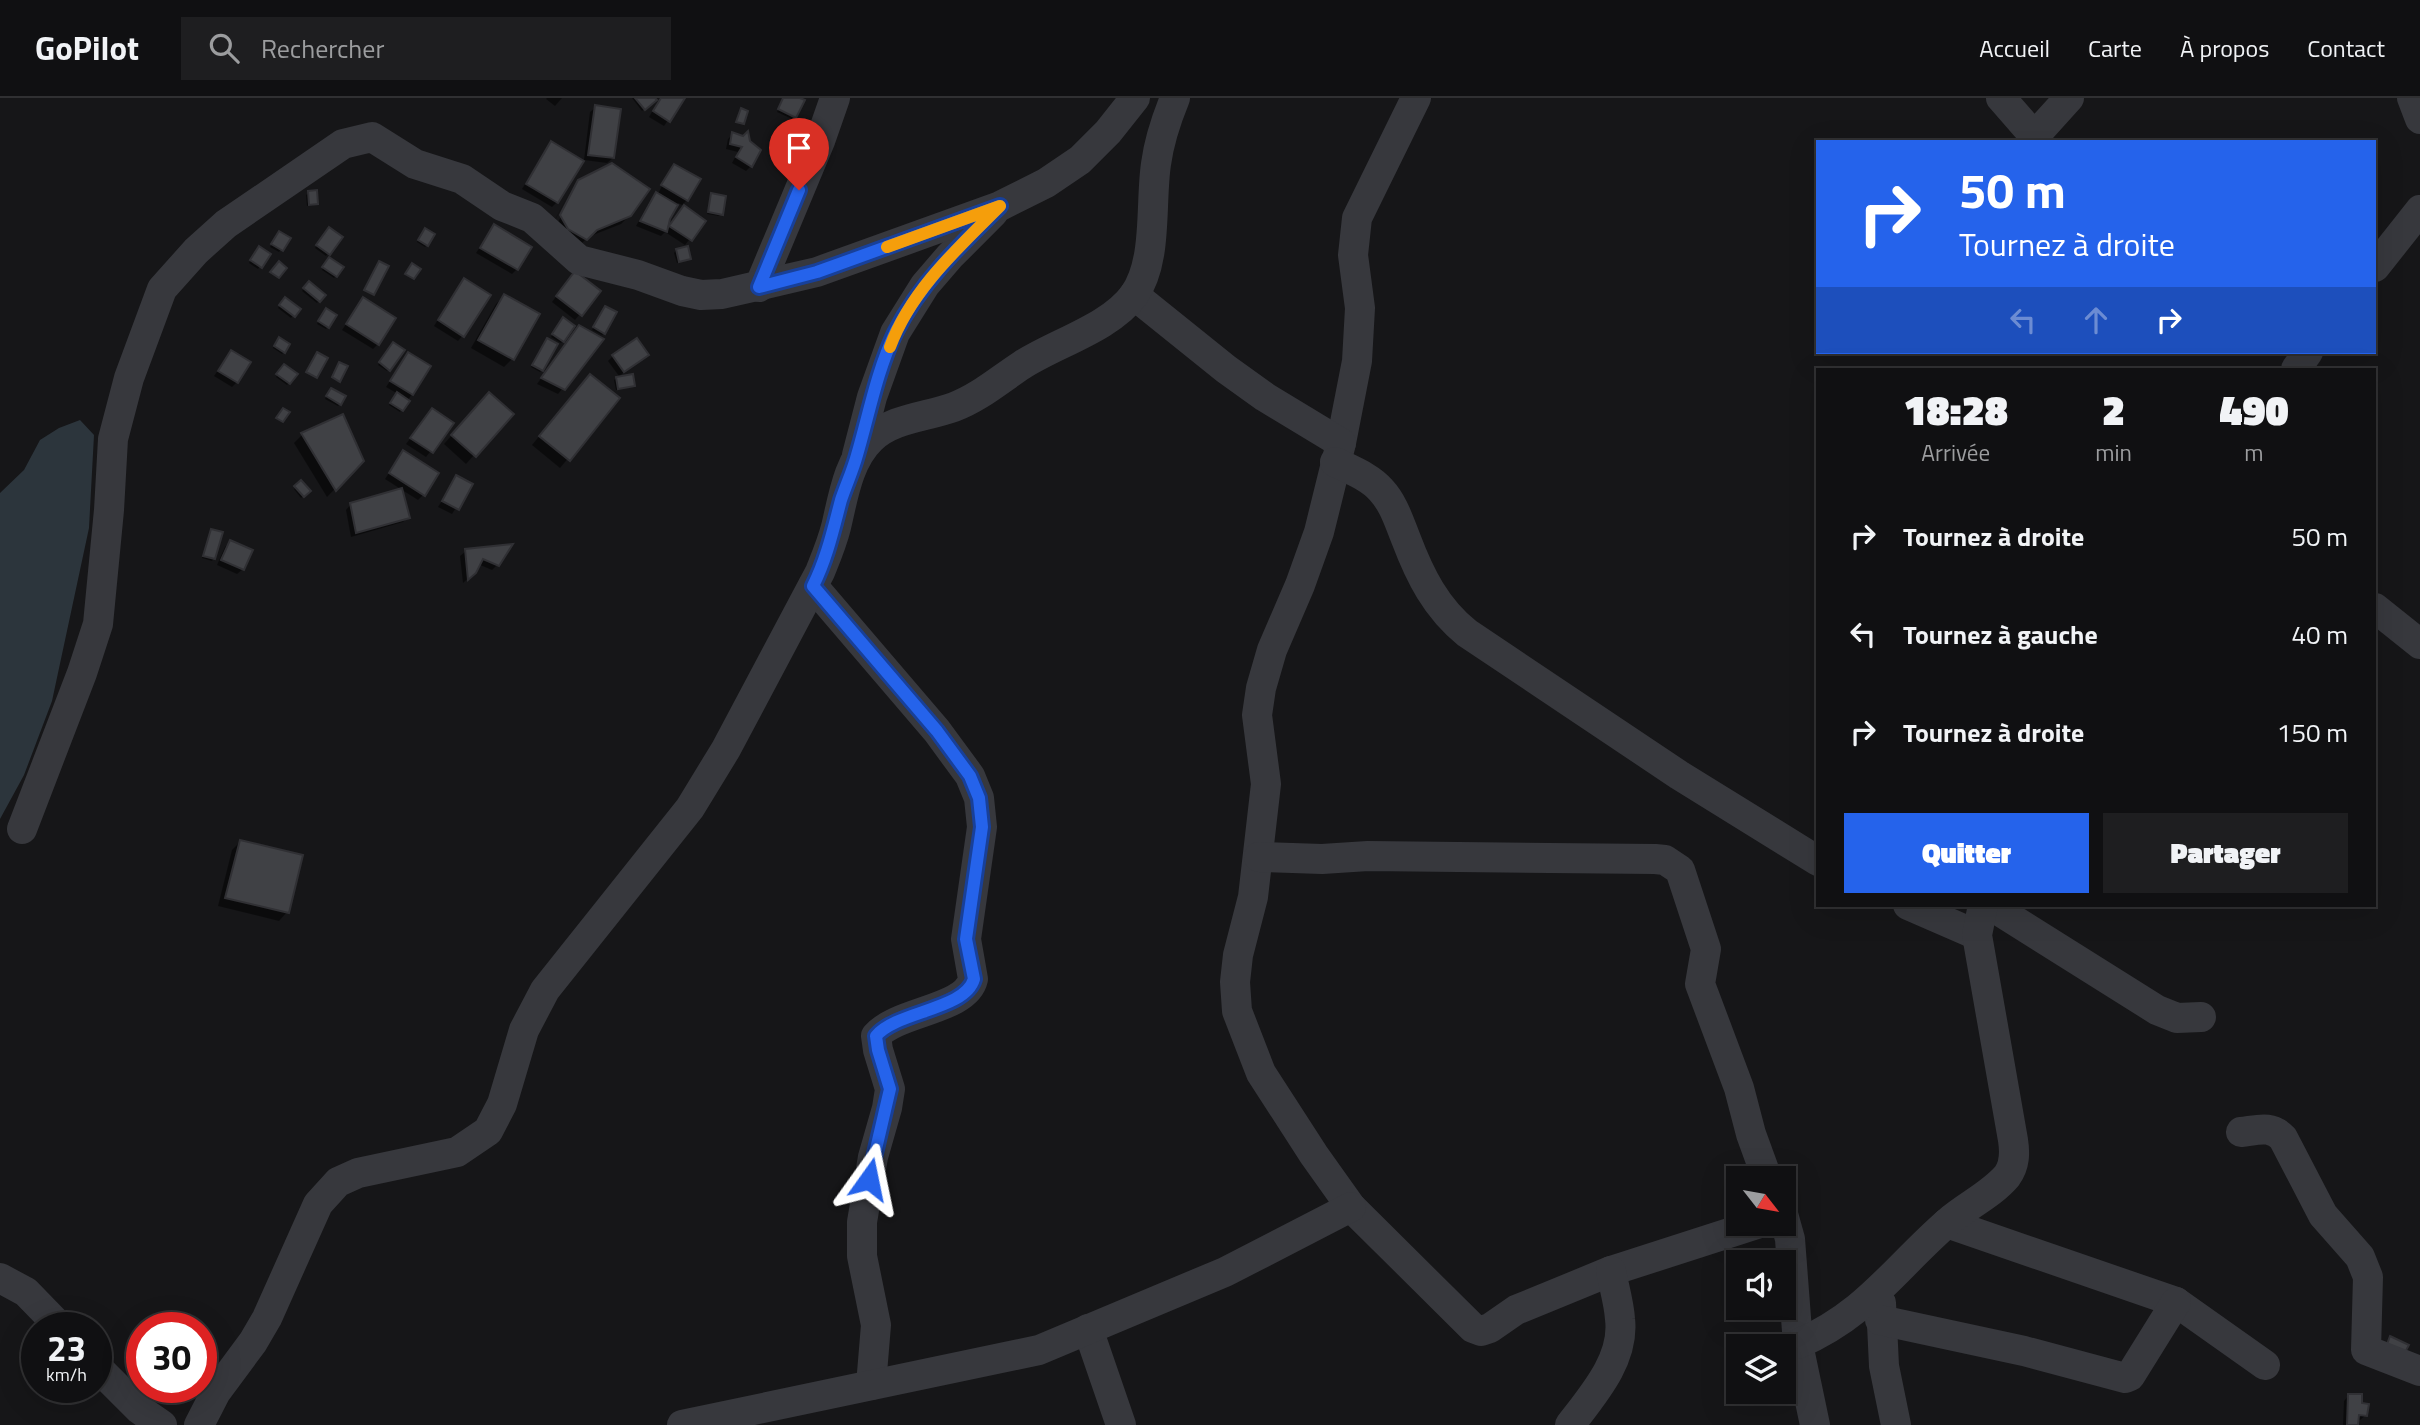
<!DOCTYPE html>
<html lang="fr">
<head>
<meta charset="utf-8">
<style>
	:root { --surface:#101012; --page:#1e1e20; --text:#f1f3f6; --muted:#9c9d9f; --line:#303032; --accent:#2563eb }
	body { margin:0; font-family:"Titillium Web",sans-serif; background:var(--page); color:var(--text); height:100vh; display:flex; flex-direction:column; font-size:26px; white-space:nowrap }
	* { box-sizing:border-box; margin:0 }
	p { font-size:23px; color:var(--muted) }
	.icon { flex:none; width:38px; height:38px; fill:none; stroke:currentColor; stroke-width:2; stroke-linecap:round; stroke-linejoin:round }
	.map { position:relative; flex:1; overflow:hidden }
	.panel { position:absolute; left:1816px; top:270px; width:560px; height:539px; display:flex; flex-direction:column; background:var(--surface); border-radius:0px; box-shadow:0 7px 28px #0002,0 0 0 2px var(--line) }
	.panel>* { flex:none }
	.guide { position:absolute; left:1816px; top:42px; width:560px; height:214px; border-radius:0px; box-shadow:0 7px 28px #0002,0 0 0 2px var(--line); background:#2563eb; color:#fff; overflow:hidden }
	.needle { width:46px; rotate:121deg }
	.controls { position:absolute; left:1726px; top:1068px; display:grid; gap:14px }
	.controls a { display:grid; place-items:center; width:70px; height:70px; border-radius:0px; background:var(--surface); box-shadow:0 7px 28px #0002,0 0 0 2px var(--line); font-size:35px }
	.speed { position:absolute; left:21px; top:1214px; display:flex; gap:14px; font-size:35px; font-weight:700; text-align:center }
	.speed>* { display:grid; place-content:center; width:91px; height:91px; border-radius:50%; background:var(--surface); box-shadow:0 7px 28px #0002,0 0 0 2px var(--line); line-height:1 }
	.speed small { font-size:18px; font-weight:400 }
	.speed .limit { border:10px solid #d22; background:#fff; color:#111 }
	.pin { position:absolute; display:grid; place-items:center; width:60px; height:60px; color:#fff; margin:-72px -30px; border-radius:50% 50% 50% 0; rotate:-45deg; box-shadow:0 0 7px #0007 }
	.pin .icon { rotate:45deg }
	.me { position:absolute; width:77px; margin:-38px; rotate:12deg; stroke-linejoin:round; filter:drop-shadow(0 0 5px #0008) }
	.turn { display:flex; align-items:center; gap:24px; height:147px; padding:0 28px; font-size:32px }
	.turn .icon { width:91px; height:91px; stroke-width:2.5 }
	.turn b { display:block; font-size:49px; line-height:60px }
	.lanes { display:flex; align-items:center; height:66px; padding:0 28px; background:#0003; justify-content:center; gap:35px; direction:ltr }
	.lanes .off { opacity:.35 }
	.eta { display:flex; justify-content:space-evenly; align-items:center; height:119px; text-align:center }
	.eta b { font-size:42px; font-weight:800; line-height:49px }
	.primary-button { display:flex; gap:14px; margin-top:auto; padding:14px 28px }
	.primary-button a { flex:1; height:80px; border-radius:0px; background:var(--accent); color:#fff; font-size:28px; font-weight:800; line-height:80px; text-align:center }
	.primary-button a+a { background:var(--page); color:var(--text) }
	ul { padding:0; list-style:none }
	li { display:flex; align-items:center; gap:21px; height:98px; padding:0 28px }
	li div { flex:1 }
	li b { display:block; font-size:26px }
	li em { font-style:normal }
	header { display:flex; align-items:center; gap:42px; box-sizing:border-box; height:98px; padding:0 35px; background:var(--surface); border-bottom:2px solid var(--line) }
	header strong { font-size:33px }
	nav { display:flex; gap:38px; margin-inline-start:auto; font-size:24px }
	.search { width:490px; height:63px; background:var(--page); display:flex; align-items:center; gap:18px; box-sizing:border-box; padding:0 24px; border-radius:0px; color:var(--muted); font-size:26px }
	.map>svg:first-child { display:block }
	.water { fill:#2c353c }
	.shadow { fill:#0007 }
	.building { fill:#404145; stroke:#303034; stroke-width:2 }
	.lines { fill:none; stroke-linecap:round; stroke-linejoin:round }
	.minor { stroke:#37383d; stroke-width:30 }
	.route-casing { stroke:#184099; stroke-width:18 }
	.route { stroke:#2563eb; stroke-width:12 }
	.slow { stroke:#f59e0b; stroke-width:12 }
</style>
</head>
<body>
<header>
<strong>GoPilot</strong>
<div class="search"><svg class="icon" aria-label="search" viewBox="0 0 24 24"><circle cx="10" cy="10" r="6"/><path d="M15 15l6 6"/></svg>Rechercher</div>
<nav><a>Accueil</a><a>Carte</a><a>À propos</a><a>Contact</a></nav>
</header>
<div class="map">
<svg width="2420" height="1327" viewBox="0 0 2420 1327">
	<rect width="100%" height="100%" fill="#161618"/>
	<polygon class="water" points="80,322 94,337 89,430 52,603 24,677 0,721 0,395 24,372 40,342 59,330"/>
	<g class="shadow">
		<polygon points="547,0 562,0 555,8 546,1"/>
		<polygon points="632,0 653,0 654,2 642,13"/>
		<polygon points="660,0 683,0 664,28 649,19"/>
		<polygon points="784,0 796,0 802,3 792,21 777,14"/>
		<polygon points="596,9 613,60 607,65 584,62 590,14"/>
		<polygon points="733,36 748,43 751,68 746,73 732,65 738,54 726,51 728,41"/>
		<polygon points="547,51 557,104 552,109 522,91"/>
		<polygon points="674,68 687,102 682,107 678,105 668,120 665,134 679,115 704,123 685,147 665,134 661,138 636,128 651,101 659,94 669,73"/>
		<polygon points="578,87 630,117 621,126 588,139 578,149 552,127 571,92 554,124 557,126"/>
		<polygon points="309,95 317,105 314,107 307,108 306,97"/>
		<polygon points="712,97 721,116 719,118 707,116"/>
		<polygon points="494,128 517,171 512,176 476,155"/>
		<polygon points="330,131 340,139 326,158 315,150"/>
		<polygon points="423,134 427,147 425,149 417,144"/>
		<polygon points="278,137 289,141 279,154 270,149"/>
		<polygon points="257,152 269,156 258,171 249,165"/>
		<polygon points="676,152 689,160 677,165 674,155"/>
		<polygon points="327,164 336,178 334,180 322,172"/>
		<polygon points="570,180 599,193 575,222 552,204"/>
		<polygon points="309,185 324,197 317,205 302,193"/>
		<polygon points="459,188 463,237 458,243 434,228"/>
		<polygon points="504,198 512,261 504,269 471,250 496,206"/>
		<polygon points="285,201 298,211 291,220 278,210"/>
		<polygon points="363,201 378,246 373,251 342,232"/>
		<polygon points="603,212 604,235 602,237 592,232"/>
		<polygon points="324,214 328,229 326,231 317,226"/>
		<polygon points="561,224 563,243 561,245 551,239"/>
		<polygon points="574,235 563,290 558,296 537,286"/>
		<polygon points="277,243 284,254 282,256 273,250"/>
		<polygon points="546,244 542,272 540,274 531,269"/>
		<polygon points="391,248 389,271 387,273 378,267"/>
		<polygon points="231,254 237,284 232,289 214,278"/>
		<polygon points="408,256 412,296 400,314 389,307 398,296 386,289"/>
		<polygon points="613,258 641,262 619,278 608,263"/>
		<polygon points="282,271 289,285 287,287 276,279"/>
		<polygon points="617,280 633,288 616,292 614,282"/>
		<polygon points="582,286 618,300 560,370 532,347"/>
		<polygon points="329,294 340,306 338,308 325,301"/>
		<polygon points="481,304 511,316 466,366 444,346"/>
		<polygon points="432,312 452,326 426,359 406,346"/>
		<polygon points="302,337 362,363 327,399 294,345"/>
		<polygon points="403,354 423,397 418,402 385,381"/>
		<polygon points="457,379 471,386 452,416 438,409"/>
		<polygon points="301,385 308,393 301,400 294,391"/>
		<polygon points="351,406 408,419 403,424 351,439 346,412"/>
		<polygon points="211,433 214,460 212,463 202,460"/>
		<polygon points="230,444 243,471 237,476 217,467 225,449"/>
		<polygon points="466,453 497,467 492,472 478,466 475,474 463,485 460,458"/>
		<polygon points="240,744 287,814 279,823 218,808 232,752"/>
		<polygon points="2349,1297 2360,1306 2366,1317 2360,1322 2357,1322 2357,1327 2343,1327 2344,1303"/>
	</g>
	<g class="building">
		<polygon points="635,0 655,0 657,2 645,12"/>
		<polygon points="661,0 685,0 670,24 653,13"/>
		<polygon points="783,0 800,0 805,2 796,20 778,11"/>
		<polygon points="595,7 621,11 614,60 588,57"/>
		<polygon points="741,10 748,13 744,26 736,24"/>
		<polygon points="748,33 750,43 761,52 752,69 736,59 742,49 730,46 732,34 743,38"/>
		<polygon points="551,43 584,63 558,105 526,86"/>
		<polygon points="612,65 650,91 631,118 597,132 587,142 568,131 560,117 578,82"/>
		<polygon points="674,66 701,81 688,103 661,87"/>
		<polygon points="317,92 318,106 309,107 308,93"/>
		<polygon points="656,94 678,107 670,121 667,134 640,123"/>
		<polygon points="711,95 726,98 723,117 708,114"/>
		<polygon points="684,107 706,123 692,143 669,128"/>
		<polygon points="494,126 532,149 518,172 480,150"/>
		<polygon points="329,129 343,139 330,157 316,147"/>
		<polygon points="425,130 435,136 428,148 418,142"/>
		<polygon points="279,133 291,140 283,153 271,146"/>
		<polygon points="259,148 271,156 262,170 250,162"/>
		<polygon points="688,148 691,161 679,164 676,151"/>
		<polygon points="329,159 344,169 337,179 322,169"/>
		<polygon points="279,163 287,170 279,180 270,174"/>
		<polygon points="379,163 389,168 374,197 364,192"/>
		<polygon points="412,165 421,171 414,181 405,176"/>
		<polygon points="575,173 601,193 582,218 556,198"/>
		<polygon points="464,180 491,197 464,239 438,222"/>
		<polygon points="309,183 326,197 320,204 303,190"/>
		<polygon points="504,196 540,216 514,262 478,242"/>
		<polygon points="285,199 301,211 295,219 279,207"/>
		<polygon points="363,199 396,220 379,247 346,226"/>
		<polygon points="605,208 617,214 605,236 593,229"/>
		<polygon points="326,210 337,217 329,230 318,223"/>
		<polygon points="563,219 575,228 564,244 552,236"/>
		<polygon points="579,227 604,241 565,292 541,280"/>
		<polygon points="279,239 290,246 285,255 274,248"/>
		<polygon points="547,240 558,246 543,273 532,267"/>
		<polygon points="637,240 649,257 624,274 612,257"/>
		<polygon points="393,244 405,252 390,273 379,264"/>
		<polygon points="231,252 251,264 238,285 218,273"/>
		<polygon points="317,254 328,260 317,280 306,274"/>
		<polygon points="408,254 431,268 413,297 390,283"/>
		<polygon points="339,264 348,268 340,284 332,279"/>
		<polygon points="284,266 298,276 290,286 276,276"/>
		<polygon points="590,276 620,300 570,363 539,338"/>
		<polygon points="633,276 635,288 618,291 616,279"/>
		<polygon points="331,290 346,298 341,307 326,298"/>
		<polygon points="397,294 410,303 403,313 390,305"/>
		<polygon points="489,294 514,316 476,359 451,337"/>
		<polygon points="283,310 290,314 283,324 276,320"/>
		<polygon points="432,310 454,325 433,355 410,340"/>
		<polygon points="343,316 364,363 336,393 301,335"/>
		<polygon points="403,352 439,375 425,398 389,375"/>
		<polygon points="456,377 473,386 459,412 442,403"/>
		<polygon points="301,382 311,393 304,399 294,388"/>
		<polygon points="402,390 410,420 356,435 350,405"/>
		<polygon points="211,431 223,434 215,461 203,458"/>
		<polygon points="230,442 253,452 244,472 221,462"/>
		<polygon points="513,446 499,468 483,461 476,475 468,482 465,451"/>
		<polygon points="240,742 303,757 289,815 225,800"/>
		<polygon points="2390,1238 2409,1247 2403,1258 2386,1249"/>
		<polygon points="2348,1296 2362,1296 2362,1305 2369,1306 2367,1318 2359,1317 2358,1327 2347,1327"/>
	</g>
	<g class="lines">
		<g class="minor">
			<polyline points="1416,0 1357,120 1353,157 1360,210 1357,263 1341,345 1319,434 1300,487 1272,552 1261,590 1257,617 1266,686 1253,799 1238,857 1235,884 1237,913 1261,975 1314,1057 1351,1109 1473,1230 1481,1233 1490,1230 1516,1212 1611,1173 1760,1125"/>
			<polyline points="2001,0 2028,31 2041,31 2069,0"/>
			<polyline points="2412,0 2420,21"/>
			<polyline points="2375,169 2420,112"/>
			<polyline points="759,189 820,43 835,0"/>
			<polyline points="1134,197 1226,271 1265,299 1341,345"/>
			<polyline points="2296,271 2308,254"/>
			<polyline points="857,357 872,299 895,235 925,187 950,158 993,115"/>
			<path d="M1335 364C1351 372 1370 379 1381 392 1394 406 1399 424 1406 441 1420 478 1436 510 1467 535L1679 677 1818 763"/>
			<path d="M813 488 937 633 970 678 979 700 982 729 966 841 973 881C966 912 897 913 876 938L878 952 890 991 887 1010 873 1059 862 1124V1158L876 1227 871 1287"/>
			<polyline points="2375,510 2420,546"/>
			<polyline points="22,731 82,575 98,526 109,412 113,341 129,280 162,191 196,153 226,126 343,46 372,39 415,66 462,81 502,108 532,120 579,162 638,177 682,193 701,197 722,196 817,174 1000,108 1046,85 1080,62 1108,34 1135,0"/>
			<polyline points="1259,759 1322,761 1368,758 1655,761 1665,762 1680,772 1706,851 1700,886 1739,990 1751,1036 1767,1080"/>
			<polyline points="1908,807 1977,837"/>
			<polyline points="1990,807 2157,912 2177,920 2201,919"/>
			<path d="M2241 1034C2258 1032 2271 1027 2283 1040L2323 1117 2360 1159 2368 1179 2366 1252 2420 1273"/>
			<polyline points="1783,1116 1790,1141 1798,1246 1815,1327"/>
			<polyline points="1947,1125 2176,1204 2265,1267"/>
			<polyline points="0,1180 26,1194 61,1230"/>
			<polyline points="1881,1205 1884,1268 1896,1327"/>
			<polyline points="1880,1222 2024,1253 2125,1280 2130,1278 2176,1204"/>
			<polyline points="1088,1231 1121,1327"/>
			<path d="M1798 1246C1867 1216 1894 1171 1948 1124 1966 1108 1991 1097 2007 1078 2015 1067 2015 1055 2013 1042L1977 837 1983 807"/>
			<polyline points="96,1268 139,1311 162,1327"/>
			<path d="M199 1327 216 1294 253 1244 267 1220 318 1106 338 1084 358 1075 457 1054 488 1033 502 1006 524 932 545 892 690 710 726 651 820 474C826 459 832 445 836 429 843 400 848 363 871 341 892 320 927 319 954 309 980 299 999 282 1022 267 1056 245 1110 230 1134 197 1158 163 1150 106 1156 66 1159 43 1166 22 1175 0"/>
			<polyline points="682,1327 1039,1252 1225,1174 1351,1109"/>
			<path d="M1570 1327C1593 1297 1625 1261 1620 1221 1619 1205 1614 1189 1611 1173"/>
		</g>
	</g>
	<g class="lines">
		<g class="route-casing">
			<path id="route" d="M799 92 759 189 817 174 1000 108C961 146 920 185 895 235 877 273 869 316 857 357 853 372 846 387 841 402 833 432 827 460 813 488L937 633 970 678 979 700 982 729 966 841 974 881C965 912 897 913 876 938L878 952 890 991 869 1081"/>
		</g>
		<use href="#route" class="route"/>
		<path class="slow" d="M887 149 1000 108C958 150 911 192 890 249"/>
	</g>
</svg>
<div class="controls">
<a><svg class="needle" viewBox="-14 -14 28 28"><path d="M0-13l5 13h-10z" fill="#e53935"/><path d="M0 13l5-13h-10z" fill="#9c9d9f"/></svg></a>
<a><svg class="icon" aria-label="sound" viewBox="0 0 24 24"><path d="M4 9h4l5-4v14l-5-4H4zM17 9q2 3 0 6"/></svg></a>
<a><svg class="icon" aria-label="layers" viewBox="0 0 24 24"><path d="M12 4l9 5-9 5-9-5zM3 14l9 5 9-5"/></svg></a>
</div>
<div class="speed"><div>23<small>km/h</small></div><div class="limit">30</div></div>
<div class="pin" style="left:799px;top:92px;background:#d93025"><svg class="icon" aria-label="arrive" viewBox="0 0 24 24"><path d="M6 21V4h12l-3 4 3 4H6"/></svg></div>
<svg class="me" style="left:869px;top:1081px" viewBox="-20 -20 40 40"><path d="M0-17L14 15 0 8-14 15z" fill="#2563eb" stroke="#fff" stroke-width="4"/></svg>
<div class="guide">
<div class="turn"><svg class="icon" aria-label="right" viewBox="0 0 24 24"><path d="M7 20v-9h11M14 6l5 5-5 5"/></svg><div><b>50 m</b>Tournez à droite</div></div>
<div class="lanes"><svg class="icon off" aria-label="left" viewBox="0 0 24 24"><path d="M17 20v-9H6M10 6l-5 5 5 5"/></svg><svg class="icon off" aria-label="ahead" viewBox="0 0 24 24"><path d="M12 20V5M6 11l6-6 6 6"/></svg><svg class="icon" aria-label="right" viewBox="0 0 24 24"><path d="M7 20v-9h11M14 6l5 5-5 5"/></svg></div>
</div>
<section class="panel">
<div class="eta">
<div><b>18:28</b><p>Arrivée</p></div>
<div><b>2</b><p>min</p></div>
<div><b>490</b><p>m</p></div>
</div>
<ul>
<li><svg class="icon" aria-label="right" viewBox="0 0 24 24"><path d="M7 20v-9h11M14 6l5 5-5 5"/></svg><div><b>Tournez à droite</b></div><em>50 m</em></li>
<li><svg class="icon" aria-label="left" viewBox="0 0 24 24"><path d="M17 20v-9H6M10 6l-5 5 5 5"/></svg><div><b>Tournez à gauche</b></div><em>40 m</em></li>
<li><svg class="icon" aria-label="right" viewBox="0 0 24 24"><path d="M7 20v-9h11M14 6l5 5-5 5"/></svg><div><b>Tournez à droite</b></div><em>150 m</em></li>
</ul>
<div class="primary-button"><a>Quitter</a><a>Partager</a></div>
</section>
</div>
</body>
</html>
